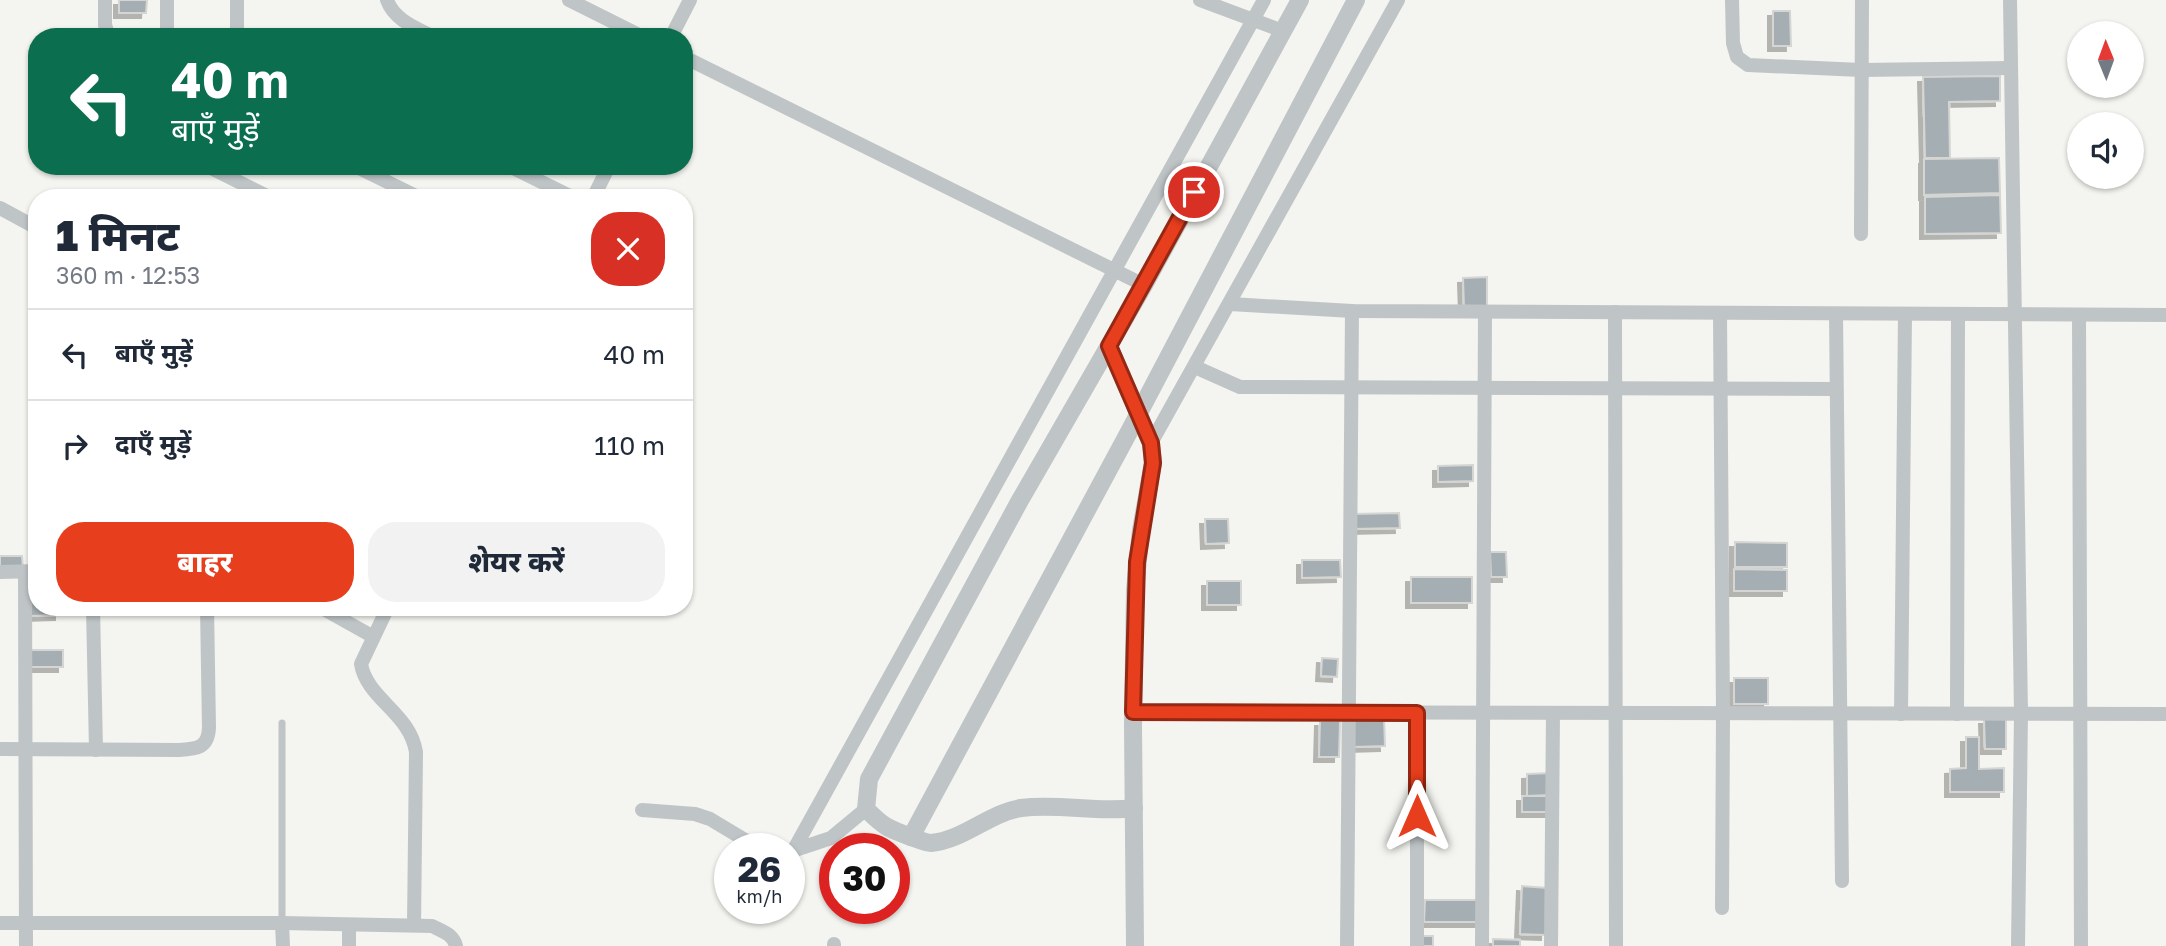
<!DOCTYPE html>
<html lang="hi">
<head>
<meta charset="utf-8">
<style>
	:root { --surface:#fff; --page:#f2f2f3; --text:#1f2937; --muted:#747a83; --line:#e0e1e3; --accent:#e73e1d }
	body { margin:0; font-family:"Golos Text","Noto Sans Devanagari",sans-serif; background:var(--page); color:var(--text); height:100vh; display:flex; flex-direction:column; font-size:26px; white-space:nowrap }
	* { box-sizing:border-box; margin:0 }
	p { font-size:23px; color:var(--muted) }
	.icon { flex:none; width:38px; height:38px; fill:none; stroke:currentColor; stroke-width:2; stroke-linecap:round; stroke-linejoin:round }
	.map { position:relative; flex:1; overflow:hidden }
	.drawer { position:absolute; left:28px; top:189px; width:665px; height:427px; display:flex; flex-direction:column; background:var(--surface); border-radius:28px; box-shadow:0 2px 5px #0004 }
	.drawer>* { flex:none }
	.top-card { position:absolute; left:28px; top:28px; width:665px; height:147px; border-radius:28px; box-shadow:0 2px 5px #0004; background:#0b6e4f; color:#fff; overflow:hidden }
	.needle { width:46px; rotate:359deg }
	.fabs { position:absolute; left:2067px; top:21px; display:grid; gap:14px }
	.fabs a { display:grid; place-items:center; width:77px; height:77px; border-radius:50%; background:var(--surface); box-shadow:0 2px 5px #0004; font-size:35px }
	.speed { position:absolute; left:714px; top:833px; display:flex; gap:14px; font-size:35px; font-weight:700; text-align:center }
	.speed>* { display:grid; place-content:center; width:91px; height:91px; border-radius:50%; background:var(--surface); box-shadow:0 2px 5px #0004; line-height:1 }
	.speed small { font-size:18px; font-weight:400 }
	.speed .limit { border:10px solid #d22; background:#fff; color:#111 }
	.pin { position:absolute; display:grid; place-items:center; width:60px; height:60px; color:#fff; margin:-30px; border:4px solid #fff; border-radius:50%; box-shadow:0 2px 7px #0007 }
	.me { position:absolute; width:77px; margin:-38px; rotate:0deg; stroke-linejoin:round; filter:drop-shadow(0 0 5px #0008) }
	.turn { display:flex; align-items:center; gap:24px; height:147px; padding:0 28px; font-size:32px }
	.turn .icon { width:91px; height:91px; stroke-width:2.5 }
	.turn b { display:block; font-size:49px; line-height:60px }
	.round { display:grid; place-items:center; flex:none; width:74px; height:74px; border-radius:28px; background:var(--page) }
	.head { display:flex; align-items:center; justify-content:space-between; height:119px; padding:0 28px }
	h1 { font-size:42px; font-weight:800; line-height:52px }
	.cta { display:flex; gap:14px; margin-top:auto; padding:14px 28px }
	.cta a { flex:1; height:80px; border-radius:28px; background:var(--accent); color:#fff; font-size:28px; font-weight:800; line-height:80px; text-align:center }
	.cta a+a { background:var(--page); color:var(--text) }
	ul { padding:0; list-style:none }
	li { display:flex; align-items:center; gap:21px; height:91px; padding:0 28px; border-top:2px solid var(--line) }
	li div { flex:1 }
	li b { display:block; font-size:26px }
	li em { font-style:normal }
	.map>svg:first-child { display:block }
	.building { fill:#a5afb3; stroke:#d5d5d3; stroke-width:2; filter:url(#shadow) }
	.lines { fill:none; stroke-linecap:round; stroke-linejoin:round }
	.service { stroke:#bfc4c6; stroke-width:7 }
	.minor { stroke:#bfc4c6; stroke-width:14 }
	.tertiary { stroke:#bfc4c6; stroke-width:18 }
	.route-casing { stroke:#962813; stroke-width:18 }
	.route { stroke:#e73e1d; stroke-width:12 }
</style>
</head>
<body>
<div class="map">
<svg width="2166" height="946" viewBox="0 0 2166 946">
	<defs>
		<filter id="shadow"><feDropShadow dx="-5" dy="5" stdDeviation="0" flood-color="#0004"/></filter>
	</defs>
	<rect width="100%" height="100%" fill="#f4f4f0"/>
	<g class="building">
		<polygon points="119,0 147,0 146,13 119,13"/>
		<polygon points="1773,11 1790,11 1791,46 1773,46"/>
		<polygon points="2000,76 2000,101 1949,102 1950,158 1925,158 1923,77"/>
		<polygon points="1999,158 2000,193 1924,195 1924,159"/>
		<polygon points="2000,195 2001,233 1925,234 1925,197"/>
		<polygon points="1487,277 1487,307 1464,308 1463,278"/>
		<polygon points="1473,465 1473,481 1438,482 1438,466"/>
		<polygon points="1399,513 1400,528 1353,529 1353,514"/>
		<polygon points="1205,519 1228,519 1229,543 1206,544"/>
		<polygon points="1735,542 1787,543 1787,567 1735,567"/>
		<polygon points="1490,552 1506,552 1507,577 1491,577"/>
		<polygon points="0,556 22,556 23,568 0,569"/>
		<polygon points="1302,560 1340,560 1341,577 1302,578"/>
		<polygon points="1734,569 1787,570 1787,591 1734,591"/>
		<rect x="1411" y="577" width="61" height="26"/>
		<rect x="1207" y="581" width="34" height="24"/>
		<polygon points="30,598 37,598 37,607 60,607 60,615 30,616"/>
		<rect x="29" y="650" width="34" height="17"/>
		<polygon points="1322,658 1338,659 1337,677 1321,676"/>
		<rect x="1734" y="678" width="34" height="26"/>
		<polygon points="1384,717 1385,746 1354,747 1353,718"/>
		<polygon points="1984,719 2006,719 2006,749 1985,749"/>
		<polygon points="1320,721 1340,721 1339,757 1319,757"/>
		<polygon points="1966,737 1979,737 1979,769 2004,768 2004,792 1950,792 1950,769 1966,768"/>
		<polygon points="1551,773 1551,795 1527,796 1527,774"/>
		<rect x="1522" y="796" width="30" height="16"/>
		<polygon points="1522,886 1548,888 1546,935 1520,934"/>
		<polygon points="1425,900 1480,900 1480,922 1424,922"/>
		<rect x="1423" y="936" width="10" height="10"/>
		<polygon points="1493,939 1520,940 1520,946 1493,946"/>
	</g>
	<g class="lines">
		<polyline class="service" points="282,922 282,723"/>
		<g class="minor">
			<polyline points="105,0 105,25 109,37"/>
			<polyline points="167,0 167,35"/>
			<polyline points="237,0 237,35"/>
			<path d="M387 0C394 20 416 28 434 37"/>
			<polyline points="569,0 643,37"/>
			<polyline points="1200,0 1283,31"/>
			<polyline points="1732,0 1733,43 1737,57 1748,65 1861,70 2011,68"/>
			<polyline points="2010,0 2021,714 2018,946"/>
			<polyline points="142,37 237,35 242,37"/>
			<polyline points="671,37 690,0"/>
			<polyline points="684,57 1144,285"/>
			<polyline points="207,166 271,198"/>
			<polyline points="355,166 420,198"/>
			<polyline points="509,166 574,198"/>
			<polyline points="593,198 609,166"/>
			<polyline points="0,208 37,228"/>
			<polyline points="1861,234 1862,0"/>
			<polyline points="1230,304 1352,311 2166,315"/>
			<polyline points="1615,312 1616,946"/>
			<polyline points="1720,314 1723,714 1722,908"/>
			<polyline points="1836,314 1842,881"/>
			<polyline points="2079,315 2081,946"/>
			<polyline points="1195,367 1240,387 1836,389"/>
			<polyline points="1151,443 1398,0"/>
			<polyline points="0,572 37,571"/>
			<polyline points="25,572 26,946"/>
			<polyline points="93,607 96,750"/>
			<polyline points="320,607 372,636"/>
			<path d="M388 607 361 664C367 699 410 713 416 752L414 925"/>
			<polyline points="1133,712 2166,714"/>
			<polyline points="1901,714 1905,314"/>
			<polyline points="1957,714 1958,314"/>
			<path d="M0 749 179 750C197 749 208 748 209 728L207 607"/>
			<polyline points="642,810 695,814 710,819 745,840 772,849"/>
			<polyline points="789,852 831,838 866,809"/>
			<polyline points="792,853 1264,0"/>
			<path d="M0 923H282L432 926C442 931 453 934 456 946"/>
			<polyline points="282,923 283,946"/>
			<polyline points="349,925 349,946"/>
			<polyline points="834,946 834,944"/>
			<polyline points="1347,946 1352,311"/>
			<polyline points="1417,946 1417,713"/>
			<polyline points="1482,946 1485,312"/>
			<polyline points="1551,946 1553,714"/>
		</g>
		<g class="tertiary">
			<polyline points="1109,346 1151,443 1153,463 1141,530 1135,590 1133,726 1135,946"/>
			<path d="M1134 808C1097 813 1059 803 1021 808 989 813 964 840 931 843 925 843 917 839 911 837 887 828 884 827 866 809L869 779 1019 502 1144 285 1300 0"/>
			<polyline points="911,837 1130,430 1356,0"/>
		</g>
	</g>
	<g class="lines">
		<g class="route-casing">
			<polyline id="route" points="1194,192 1109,346 1151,443 1153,463 1137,562 1133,712 1417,713 1417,816"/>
		</g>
		<use href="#route" class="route"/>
	</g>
</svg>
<div class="fabs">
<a><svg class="needle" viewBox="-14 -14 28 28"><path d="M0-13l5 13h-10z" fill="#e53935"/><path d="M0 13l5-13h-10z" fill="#747a83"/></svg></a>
<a><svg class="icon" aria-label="sound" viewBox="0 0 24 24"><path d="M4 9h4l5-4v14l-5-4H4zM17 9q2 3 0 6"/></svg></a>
</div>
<div class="speed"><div>26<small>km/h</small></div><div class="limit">30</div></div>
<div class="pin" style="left:1194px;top:192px;background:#d93025"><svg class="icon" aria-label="arrive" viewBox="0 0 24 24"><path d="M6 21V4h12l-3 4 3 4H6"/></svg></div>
<svg class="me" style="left:1417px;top:816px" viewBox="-20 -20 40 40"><path d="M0-17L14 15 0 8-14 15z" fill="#e73e1d" stroke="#fff" stroke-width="4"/></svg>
<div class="top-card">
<div class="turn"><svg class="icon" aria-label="left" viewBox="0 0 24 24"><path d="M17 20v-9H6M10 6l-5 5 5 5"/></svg><div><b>40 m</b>बाएँ मुड़ें</div></div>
</div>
<section class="drawer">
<div class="head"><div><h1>1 मिनट</h1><p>360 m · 12:53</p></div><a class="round" style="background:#d93025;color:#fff"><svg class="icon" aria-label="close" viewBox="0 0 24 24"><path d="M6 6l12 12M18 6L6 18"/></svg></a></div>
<ul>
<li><svg class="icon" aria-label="left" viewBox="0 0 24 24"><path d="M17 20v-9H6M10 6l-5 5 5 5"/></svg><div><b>बाएँ मुड़ें</b></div><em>40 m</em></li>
<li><svg class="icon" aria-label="right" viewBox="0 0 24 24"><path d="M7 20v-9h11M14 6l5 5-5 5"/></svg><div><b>दाएँ मुड़ें</b></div><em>110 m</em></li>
</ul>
<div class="cta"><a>बाहर</a><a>शेयर करें</a></div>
</section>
</div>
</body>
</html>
